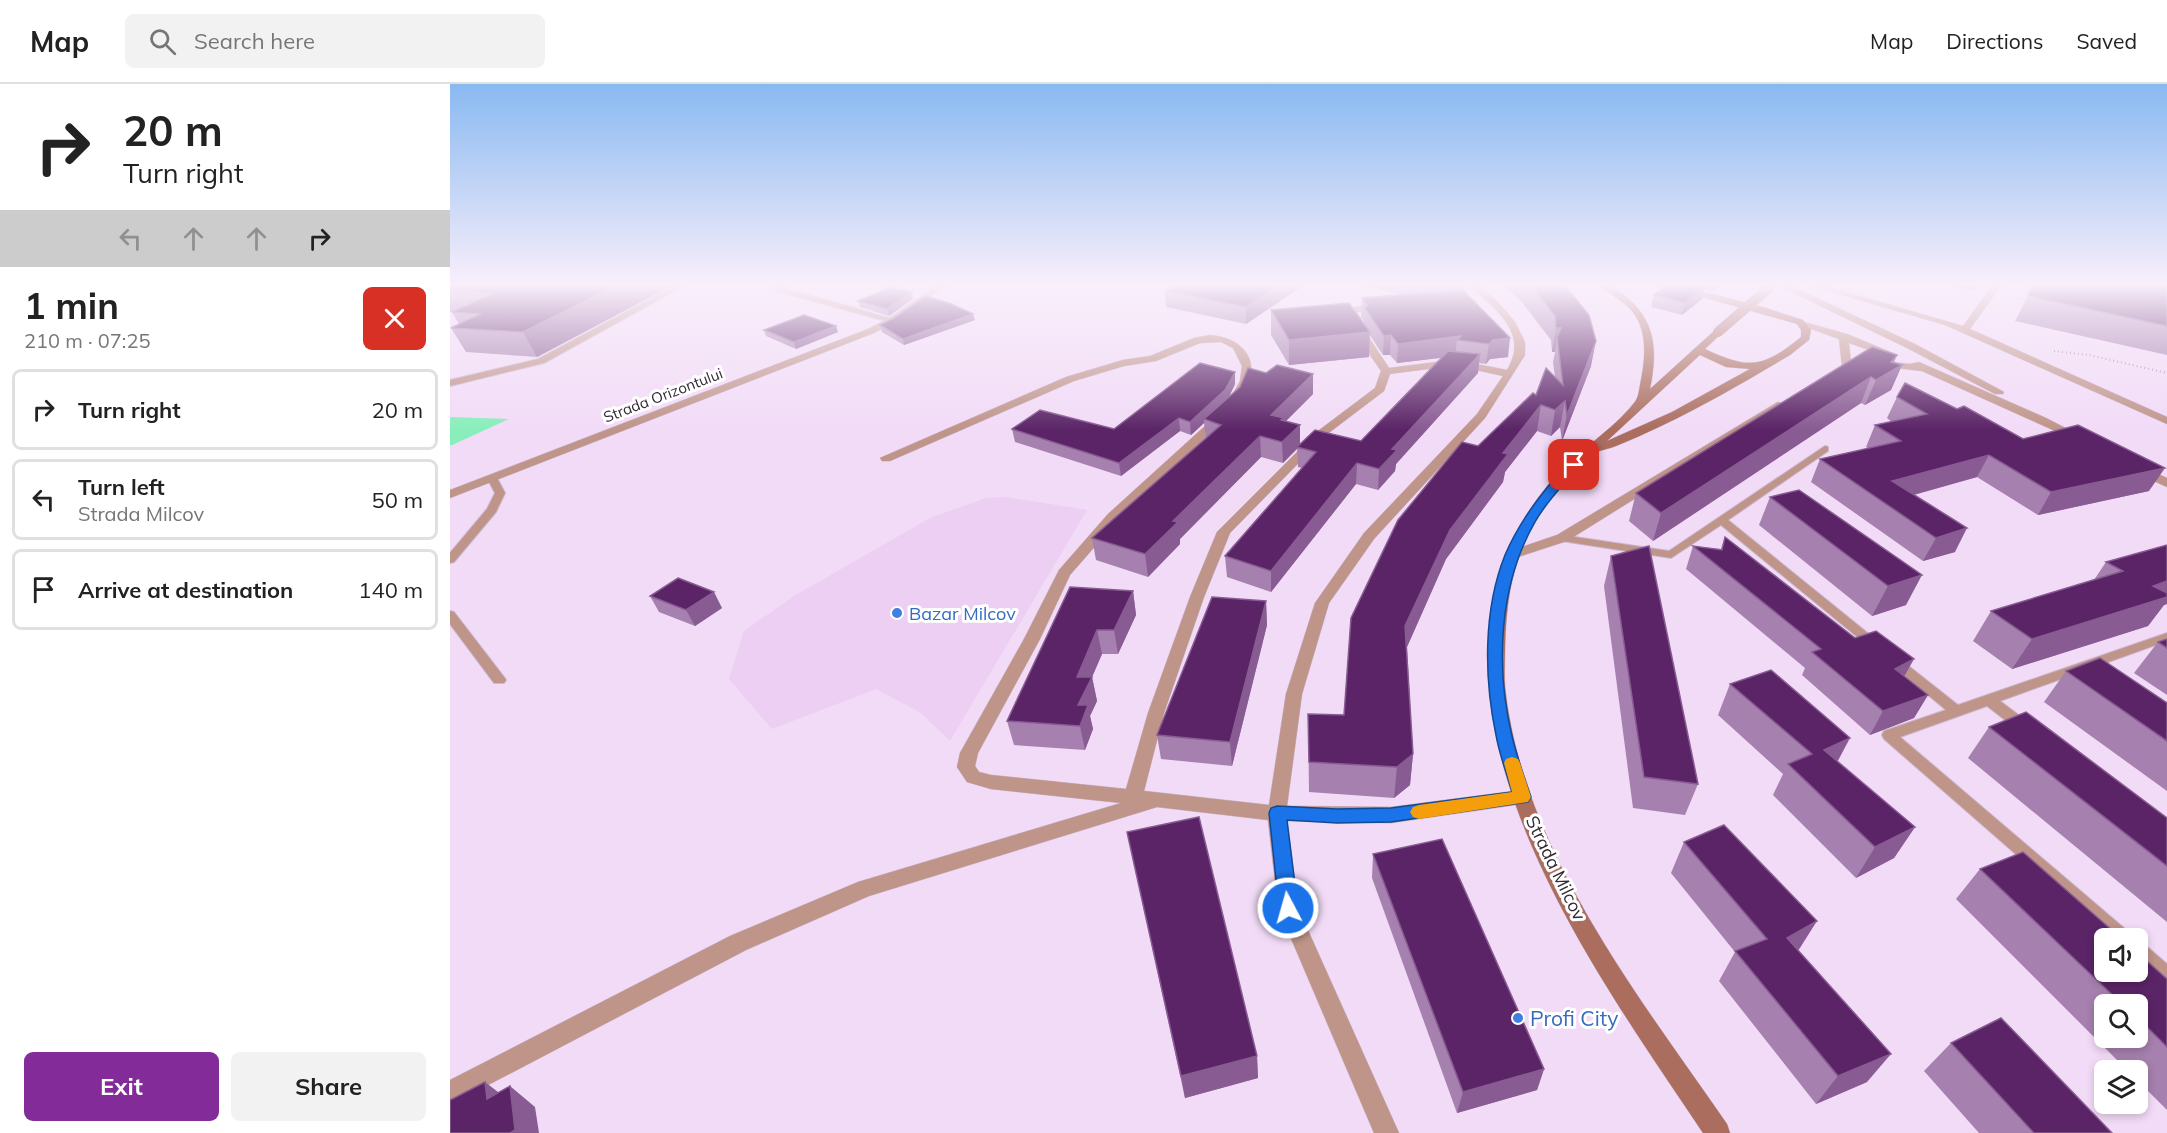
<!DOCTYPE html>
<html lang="en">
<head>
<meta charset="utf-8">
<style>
	:root { --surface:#fff; --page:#f2f2f2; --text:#222; --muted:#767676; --line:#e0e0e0; --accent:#832b99 }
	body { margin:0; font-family:Mulish,sans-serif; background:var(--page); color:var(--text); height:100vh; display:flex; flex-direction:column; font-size:22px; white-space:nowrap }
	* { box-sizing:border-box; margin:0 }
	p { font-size:20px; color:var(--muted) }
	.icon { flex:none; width:33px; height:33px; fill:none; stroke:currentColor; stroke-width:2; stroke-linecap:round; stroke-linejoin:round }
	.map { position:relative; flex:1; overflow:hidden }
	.side { display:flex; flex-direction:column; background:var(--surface); width:450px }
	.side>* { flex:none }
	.hud { background:#fff; color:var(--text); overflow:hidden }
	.buttons { position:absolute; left:1644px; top:844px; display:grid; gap:12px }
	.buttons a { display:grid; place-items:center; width:54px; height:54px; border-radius:9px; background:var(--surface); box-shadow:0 3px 9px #0003; font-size:30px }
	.pin { position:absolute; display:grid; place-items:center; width:51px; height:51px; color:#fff; margin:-26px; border-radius:12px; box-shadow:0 3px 9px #0006 }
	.me { position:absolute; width:66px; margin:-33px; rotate:354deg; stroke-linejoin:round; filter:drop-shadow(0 0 4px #0008) }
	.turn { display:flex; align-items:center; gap:21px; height:126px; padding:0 24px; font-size:27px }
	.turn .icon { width:78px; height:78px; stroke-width:2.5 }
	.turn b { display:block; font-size:42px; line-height:51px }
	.lanes { display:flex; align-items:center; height:57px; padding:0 24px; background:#0003; justify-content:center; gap:30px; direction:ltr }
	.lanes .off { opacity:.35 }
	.round { display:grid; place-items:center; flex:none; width:63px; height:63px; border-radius:9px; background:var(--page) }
	.head { display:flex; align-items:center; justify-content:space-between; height:102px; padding:0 24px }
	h1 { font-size:36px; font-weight:700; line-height:45px }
	.cta { display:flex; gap:12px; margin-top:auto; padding:12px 24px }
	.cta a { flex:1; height:69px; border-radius:9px; background:var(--accent); color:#fff; font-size:24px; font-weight:700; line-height:69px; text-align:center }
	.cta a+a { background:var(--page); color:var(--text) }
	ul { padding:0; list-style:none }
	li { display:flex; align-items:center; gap:18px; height:81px; margin:0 12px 9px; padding:0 12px; border:3px solid var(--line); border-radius:9px }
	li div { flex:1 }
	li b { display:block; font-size:22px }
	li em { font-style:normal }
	header { display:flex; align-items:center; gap:36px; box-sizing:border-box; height:84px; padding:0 30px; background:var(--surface); border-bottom:2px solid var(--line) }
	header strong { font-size:28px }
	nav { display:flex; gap:33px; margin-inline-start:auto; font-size:21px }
	.search { width:420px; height:54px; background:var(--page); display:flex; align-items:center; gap:15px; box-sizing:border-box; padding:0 21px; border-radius:9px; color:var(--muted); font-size:22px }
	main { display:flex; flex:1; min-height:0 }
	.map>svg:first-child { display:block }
	.built { fill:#eccff2 }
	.green { fill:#89eebb }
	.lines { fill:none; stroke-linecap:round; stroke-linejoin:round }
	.lane-casing { stroke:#ccb8d0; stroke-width:2 }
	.street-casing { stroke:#ccb8d0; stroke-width:1 }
	.secondary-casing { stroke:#ccb8d0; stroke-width:1 }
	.path { stroke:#9f8ea3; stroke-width:2; stroke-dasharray:1 3; stroke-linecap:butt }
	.lane { fill:#bf9489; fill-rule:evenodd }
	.street { fill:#bf9489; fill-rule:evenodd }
	.secondary { fill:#aa6d5e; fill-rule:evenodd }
	.secondary-bridge-casing { stroke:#ccb8d0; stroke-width:10; stroke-linecap:butt }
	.secondary-bridge { stroke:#aa6d5e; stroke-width:10 }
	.wall { fill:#a680ae; fill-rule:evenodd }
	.shaded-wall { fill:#885b92 }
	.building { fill:#5a2466; stroke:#885b92; stroke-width:1.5 }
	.route { fill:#1a73e8; stroke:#114b97; stroke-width:1.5 }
	.slow { fill:#f59e0b }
	.shop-dot { fill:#3f7fe0; stroke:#fff; stroke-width:2 }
	.labels { text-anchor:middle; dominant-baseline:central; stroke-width:6; stroke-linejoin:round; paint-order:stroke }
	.far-street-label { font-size:15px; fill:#332a35; stroke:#fff }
	.shop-label { font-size:18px; fill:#366cbe; stroke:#fff; text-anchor:start }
	.street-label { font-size:18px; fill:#332a35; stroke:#fff }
	.near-shop-label { font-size:21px; fill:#366cbe; stroke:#fff; text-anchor:start }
</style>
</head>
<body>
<header>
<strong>Map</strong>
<div class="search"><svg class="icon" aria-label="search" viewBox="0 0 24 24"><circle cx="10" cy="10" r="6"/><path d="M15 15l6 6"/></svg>Search here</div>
<nav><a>Map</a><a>Directions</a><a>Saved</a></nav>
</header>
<main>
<section class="side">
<div class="hud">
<div class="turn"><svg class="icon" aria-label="right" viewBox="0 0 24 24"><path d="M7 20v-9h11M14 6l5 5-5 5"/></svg><div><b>20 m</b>Turn right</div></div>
<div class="lanes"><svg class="icon off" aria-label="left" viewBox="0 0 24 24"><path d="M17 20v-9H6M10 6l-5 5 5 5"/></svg><svg class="icon off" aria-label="ahead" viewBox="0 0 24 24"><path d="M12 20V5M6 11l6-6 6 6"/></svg><svg class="icon off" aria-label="ahead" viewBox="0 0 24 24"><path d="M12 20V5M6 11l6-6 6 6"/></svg><svg class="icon" aria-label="right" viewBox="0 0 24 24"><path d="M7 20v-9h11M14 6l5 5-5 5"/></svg></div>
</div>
<div class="head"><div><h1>1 min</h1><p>210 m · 07:25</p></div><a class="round" style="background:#d93025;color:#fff"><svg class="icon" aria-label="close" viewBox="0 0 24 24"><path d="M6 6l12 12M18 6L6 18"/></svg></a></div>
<ul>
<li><svg class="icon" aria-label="right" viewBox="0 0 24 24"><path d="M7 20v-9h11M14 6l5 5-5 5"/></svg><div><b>Turn right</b></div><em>20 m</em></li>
<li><svg class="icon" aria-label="left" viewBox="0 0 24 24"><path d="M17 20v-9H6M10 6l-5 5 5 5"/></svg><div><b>Turn left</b><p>Strada Milcov</p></div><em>50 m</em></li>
<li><svg class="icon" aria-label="arrive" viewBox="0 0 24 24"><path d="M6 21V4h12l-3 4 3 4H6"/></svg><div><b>Arrive at destination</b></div><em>140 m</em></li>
</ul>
<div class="cta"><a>Exit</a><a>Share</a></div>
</section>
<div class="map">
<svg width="1717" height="1049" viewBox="0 0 1717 1049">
	<rect width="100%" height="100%" fill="#f2dbf7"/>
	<polygon class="built" points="556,413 637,426 500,657 471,629 426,605 322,645 279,595 294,547 344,512 480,434 536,414"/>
	<polygon class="green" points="0,333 59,335 0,362"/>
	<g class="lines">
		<g class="lane-casing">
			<g id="lane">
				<polygon points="230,199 239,199 94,279 0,302 0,296 88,275"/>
				<polygon points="326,203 332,203 446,236 439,238 326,207"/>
				<polygon points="1375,362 1378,363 1378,367 1278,436 1430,559 1432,562 1430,565 1422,565 1271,441 1221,474 1112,457 1107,454 1112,451 1219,467"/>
				<polygon points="42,391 46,392 55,409 46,428 4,478 0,479 0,469 37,425 45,409 37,394"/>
				<polygon points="0,527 4,528 54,593 56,596 54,599 44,599 0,540"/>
				<polygon points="1717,549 1717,557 1550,617 1578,638 1580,642 1578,646 1568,646 1537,622 1450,653 1681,850 1684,855 1663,855 1434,655 1432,651 1434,647 1496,626 1440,579 1441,576 1451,576 1508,621"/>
				<polygon points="1688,858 1694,860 1717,880 1717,899 1711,897 1688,876"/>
			</g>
		</g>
		<g class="street-casing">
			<g id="street">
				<polygon points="490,199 500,199 445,238 424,249 0,414 0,406 418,245 439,234"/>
				<path d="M1016 199H1026L1048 218 1065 238 1075 258V271L1035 334 924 455 879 519 852 610 837 722 941 723 1072 706 1079 708 1081 713 1079 718 1072 720 941 739 837 737 848 824 949 1049H924L828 824 818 736 707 723 419 812 296 866 0 1021V996L280 852 408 798 671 719 541 705 517 698 507 683 510 669 574 555 609 486 658 430 766 332H774V336L668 436 620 491 590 555 528 669 525 682 529 688 541 691 676 705 698 629 740 513 767 448 868 347 925 304 931 287 894 233 893 227 898 224 933 219V223L903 229 939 284 994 277 1021 279 1057 286C1081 246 1041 223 1016 199ZM994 283 1021 285 1053 292 1027 330 914 449 865 519 836 610 819 721 694 707 714 629 754 513 780 449 876 351 934 307 940 290Z"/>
				<polygon points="1323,199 1335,199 1465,260 1554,308 1553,310 1545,310 1457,264"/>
				<polygon points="1350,199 1365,199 1513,242 1544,199 1553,199 1520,245 1717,333 1717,340 1495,241"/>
				<polygon points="1347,236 1397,250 1448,271 1439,273 1399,259 1401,280 1392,282 1389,255 1347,240"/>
				<path d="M760 251C795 254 813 279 793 310H785L784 308 790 297 792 282 783 264 771 258 750 259 706 277 674 282 624 297 440 377H432L430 374 616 293 673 276 700 272 744 254Z"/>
				<polygon points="1433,277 1460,280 1469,278 1596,334 1635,354 1633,356 1625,356 1472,287 1429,282 1428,280"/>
				<polygon points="1328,318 1332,319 1332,323 1117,457 1062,475 1055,471 1057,468 1107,451"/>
				<polygon points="1690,382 1717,394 1717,403 1686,389 1684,386 1686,383"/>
			</g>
		</g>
		<g class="secondary-casing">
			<path id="secondary" d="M1146 199C1159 199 1168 206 1179 215 1207 240 1207 270 1200 305L1265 246 1273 248 1255 265C1299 286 1313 284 1351 253V246L1347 240 1203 199H1219L1313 223 1353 236 1361 246 1359 256 1340 271C1298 296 1255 321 1211 342 1196 349 1181 356 1166 362 1159 365 1149 366 1143 370 1121 383 1094 422 1081 445 1061 482 1056 522 1055 563 1055 576 1054 590 1055 603 1072 765 1187 910 1277 1040L1280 1049H1253C1157 905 1014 711 1041 528 1049 477 1070 432 1105 393 1128 366 1162 347 1184 319 1188 315 1189 307 1190 301 1195 276 1199 247 1181 226 1171 215 1157 209 1146 199ZM1250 271 1276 283 1300 285 1222 328 1157 357Z"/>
		</g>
		<g class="path">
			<polyline points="1559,212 1578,216"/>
			<polyline points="1604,267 1639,271 1717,289"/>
		</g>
		<use href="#lane" class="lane"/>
		<use href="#street" class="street"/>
		<use href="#secondary" class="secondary"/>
		<g class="secondary-bridge-casing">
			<polyline id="secondary-bridge" points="1268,248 1319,204"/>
		</g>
		<use href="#secondary-bridge" class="secondary-bridge"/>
	</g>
	<g class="wall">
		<polygon points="0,199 227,199 87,273 16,268 1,244 9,240 2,228 0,228"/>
		<polygon points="857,199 796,240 716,223 715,207 788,202"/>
		<polygon points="905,199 1006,199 1012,205 1058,273 1040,275 1036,280 1029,279 1028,289 946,380 945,387 928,406 906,400 821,508 777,493 775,472 852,384 848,383 847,364 833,379 811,373 730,455 730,460 698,493 646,476 642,454 756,354 754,339 741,351 730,347 671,392 565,358 562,345 664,345 785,300 779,313 863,310 836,337 850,360 911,357 991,274 947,279 940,271 933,271 919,250 919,273 839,281 821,251 821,226 914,240 914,237 911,233 912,214 955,211 905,200"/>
		<polygon points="1049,199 1113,199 1141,282 1112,357 1110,343 1101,352 1087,347 1055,388 1053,398 996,475 957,563 963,670 960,701 944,714 859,708 858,630 894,631 1028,362 1086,311 1105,293 1103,278 1105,268 1102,268 1101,256 1071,217"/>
		<polygon points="1219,199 1278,199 1275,202 1270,201 1262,208 1255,206 1252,215 1232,231 1201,223 1204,211"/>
		<polygon points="1489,199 1529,199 1524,207"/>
		<polygon points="1582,199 1717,199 1717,271 1565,237 1579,210 1577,210"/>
		<polygon points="463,215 439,232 410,223 408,217"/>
		<polygon points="525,236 454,261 432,248 430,241"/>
		<polygon points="314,246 388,248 346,265 316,252"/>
		<polygon points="1444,278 1452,281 1441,306 1415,321 1411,319 1203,457 1179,437 1186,409"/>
		<polygon points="1447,313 1507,325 1573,355 1699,407 1588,431 1527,393 1464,411 1505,468 1473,477 1361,398 1370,375 1418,364 1416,363 1425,341 1442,338 1437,334"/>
		<polygon points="1349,406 1456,521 1422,532 1309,441 1320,413"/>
		<polygon points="1275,453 1478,611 1464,634 1420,651 1352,591 1355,584 1236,485 1243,462 1271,465"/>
		<polygon points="1717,461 1717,520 1714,521 1698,542 1562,585 1523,557 1541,527 1644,496 1656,478"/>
		<polygon points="1161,472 1248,700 1235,731 1183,724 1154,502"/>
		<polygon points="683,507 686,531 668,570 652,570 642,593 647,617 640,632 643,645 635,666 564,661 557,637"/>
		<polygon points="200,512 272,524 245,542 209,528"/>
		<polygon points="816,517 817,541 782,682 711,675 707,651"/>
		<polygon points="1717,555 1717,611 1684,589 1708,558"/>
		<polygon points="1616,587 1717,619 1717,707 1594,618"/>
		<polygon points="1280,600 1387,678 1465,743 1444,774 1406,794 1323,711 1333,690 1268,631"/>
		<polygon points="1539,643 1717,734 1717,838 1518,674"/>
		<polygon points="1234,758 1349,867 1417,998 1366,1020 1269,897 1285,868 1221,789"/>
		<polygon points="923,770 1094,985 1087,1006 1007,1029 922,794"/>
		<polygon points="682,772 807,972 808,994 735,1014"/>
		<path d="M1530 785 1717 895V1026L1688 997V987H1678L1506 815ZM1654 921H1688V954H1654Z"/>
		<polygon points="1501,959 1662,1049 1529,1049 1474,987"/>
	</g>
	<g class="shaded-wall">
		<polygon points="172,199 227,199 87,273 73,248"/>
		<polygon points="833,199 857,199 796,240 796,223"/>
		<polygon points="1264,199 1271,199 1262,208"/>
		<polygon points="1255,203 1252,215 1232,231 1235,219"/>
		<polygon points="462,208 463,215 439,232 437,225"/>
		<polygon points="523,230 525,236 454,261 453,255"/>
		<polygon points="386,242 388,248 346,265 344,258"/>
		<polygon points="1106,244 1111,244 1107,253 1105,268 1102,268"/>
		<polygon points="920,248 919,273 839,281 839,256"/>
		<polygon points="941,251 940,271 933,271 934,252"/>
		<polygon points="1011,252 1007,256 1005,272 947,279 948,260"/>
		<polygon points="1060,254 1058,273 1040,275 1036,280 1039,260 1043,256"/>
		<polygon points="1146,257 1141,282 1112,357 1117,331"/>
		<polygon points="1030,270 1028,289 946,380 945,387 928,406 929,385 942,365"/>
		<polygon points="1447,271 1440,288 1452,281 1441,306 1415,321 1426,296"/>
		<polygon points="785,288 785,300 776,319 754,335 754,339 741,351 740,338"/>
		<polygon points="863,290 863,310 834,339 821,331"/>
		<polygon points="1421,293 1411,319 1203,457 1211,429"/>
		<polygon points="1115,317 1110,343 1101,352 1105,326"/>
		<polygon points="1091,321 1087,347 1055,388 1053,398 996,475 953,572 955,542 1000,446 1053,369"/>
		<polygon points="729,334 730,347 671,392 669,379"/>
		<polygon points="850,341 850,362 833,379 832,358"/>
		<polygon points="810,352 811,373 730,455 730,460 698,493 695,470 723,437"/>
		<polygon points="1539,371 1527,393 1434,419 1442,397"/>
		<polygon points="907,379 906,400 821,508 821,487"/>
		<polygon points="1715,384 1699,407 1588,431 1601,408"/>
		<polygon points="1517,444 1505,468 1473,477 1486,454"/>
		<polygon points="1472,491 1456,521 1422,532 1438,502"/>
		<polygon points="1717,497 1717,520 1714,521 1698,542 1562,585 1582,555 1703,502"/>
		<polygon points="683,507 686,531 668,570 664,546"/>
		<polygon points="264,508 272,524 245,542 236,526"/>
		<polygon points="816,517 817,541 782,682 780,658"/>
		<polygon points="647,546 652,570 639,600 642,593 647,617 640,632 643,645 635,666 630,642 627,593"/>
		<polygon points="1464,575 1451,598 1445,585"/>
		<polygon points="1478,611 1464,634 1420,651 1433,627"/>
		<polygon points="1400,654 1383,686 1374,666"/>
		<polygon points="963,670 960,701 944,714 947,683"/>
		<polygon points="1465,743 1444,774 1406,794 1425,763"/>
		<polygon points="1367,837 1348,867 1337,854"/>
		<polygon points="1441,970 1417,998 1366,1020 1388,992"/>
		<polygon points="807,972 808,994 735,1014 731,992"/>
		<polygon points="1094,985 1087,1006 1007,1029 1013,1008"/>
		<polygon points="35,998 61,1018 37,1015"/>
		<polygon points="60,1002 85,1023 89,1049 60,1049"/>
	</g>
	<g class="building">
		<polygon points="0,199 172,199 73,248 1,244 30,230 2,228 44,209 0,206"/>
		<polygon points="729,199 778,199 788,202 792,199 833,199 796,223 715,207"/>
		<polygon points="985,199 1006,199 1012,205"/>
		<polygon points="1079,199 1113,199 1139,231 1146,257 1117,331 1115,317 1105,326 1091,321 1053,369 1058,370 1000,446 955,542 963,670 947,683 859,678 858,630 894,631 901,534 948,436 1012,358 1028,362 1083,309 1086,311 1096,284 1113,301 1107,253 1111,244 1106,244 1105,232"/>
		<polygon points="1219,199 1241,199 1255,203 1235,219 1204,211"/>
		<polygon points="1585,199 1717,199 1717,242 1578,212"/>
		<polygon points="441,203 462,208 437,225 408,217"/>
		<polygon points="1013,206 1060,254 1043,256 1039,260 1007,256 1011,252 948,260 941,251 934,252 914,223 918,222 912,214"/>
		<polygon points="475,212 499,219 523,230 453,255 430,241 444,234"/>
		<polygon points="899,219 920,248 839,256 821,226"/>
		<polygon points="354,231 386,242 344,258 314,246"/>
		<polygon points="1422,263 1447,271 1441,278 1452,281 1426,296 1421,293 1211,429 1186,409"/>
		<polygon points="998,267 1030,270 942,365 947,366 929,385 907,379 821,487 775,472 866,368 847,363 865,346 911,357"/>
		<polygon points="750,279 785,288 775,306 740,338 729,334 669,379 562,345 590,326 664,345"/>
		<polygon points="827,281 863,290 821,331 834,334 831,336 850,341 832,358 810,352 723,437 728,438 695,470 642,454 771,341 754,335 790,303 798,284 816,289"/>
		<polygon points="1455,299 1507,325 1514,322 1573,355 1628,341 1715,384 1601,408 1539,371 1442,397 1517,444 1486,454 1370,375 1451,357 1425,341 1477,330 1447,313"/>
		<polygon points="1349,406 1472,491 1438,502 1320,413"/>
		<polygon points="1275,453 1405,554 1426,547 1464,575 1445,585 1478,611 1433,627 1362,568 1371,565 1243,462 1272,466"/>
		<polygon points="1717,461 1717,497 1703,502 1717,509 1717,513 1582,555 1541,527 1673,487 1656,478"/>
		<polygon points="1199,462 1248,700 1194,693 1161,472"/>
		<polygon points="228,494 264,508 236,526 200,512"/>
		<polygon points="620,503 683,507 664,546 647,546 627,593 642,593 628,621 638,621 630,642 557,637"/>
		<polygon points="762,513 816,517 780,658 707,651"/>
		<polygon points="1717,555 1717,564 1708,558"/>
		<polygon points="1650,574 1717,619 1717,657 1616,587"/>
		<polygon points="1321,586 1400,654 1374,666 1465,743 1425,763 1338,680 1362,670 1280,600"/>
		<polygon points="1576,628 1717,734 1717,782 1539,643"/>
		<polygon points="749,733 807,972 731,992 677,748"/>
		<polygon points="1274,741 1367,837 1337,854 1441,970 1388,992 1285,867 1317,855 1234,758"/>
		<polygon points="992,755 1094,985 1013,1008 923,770"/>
		<polygon points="1573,768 1672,855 1654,855 1654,888 1688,888 1688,869 1717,895 1717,963 1688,934 1688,921 1673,921 1530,785"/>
		<polygon points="1551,934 1662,1049 1584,1049 1501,959"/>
		<polygon points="35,998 37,1015 60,1002 65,1046 60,1049 0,1049 0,1016"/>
	</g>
	<linearGradient id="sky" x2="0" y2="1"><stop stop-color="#89b9f1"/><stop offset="0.58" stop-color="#f9effb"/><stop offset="1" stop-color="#f9effb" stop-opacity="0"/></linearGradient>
	<rect width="1717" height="346" fill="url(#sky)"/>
	<path class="route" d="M1124 377 1130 381C1115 400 1097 416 1085 438 1049 501 1045 582 1062 652 1067 673 1074 693 1081 713L1078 718 941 738 887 739 837 736 848 824 845 830 838 833 832 830 829 824 819 729 821 724 827 722 887 725 941 724 1062 708C1057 689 1049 670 1046 651 1034 594 1033 526 1055 471 1070 436 1094 405 1120 378Z"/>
	<polygon class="slow" points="1062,673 1068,675 1070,679 1081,713 1078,718 969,735 963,733 960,728 963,723 969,721 1062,708 1054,679 1056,675"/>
	<g class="shop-dot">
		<circle cx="447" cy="529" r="6"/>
		<circle cx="1068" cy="934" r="6"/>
	</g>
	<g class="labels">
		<g class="far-street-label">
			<text transform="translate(213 311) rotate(-21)">Strada Orizontului</text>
		</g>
		<g class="shop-label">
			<text x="459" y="529">Bazar Milcov</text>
		</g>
		<g class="street-label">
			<text transform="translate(1106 784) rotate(64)">Strada Milcov</text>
		</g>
		<g class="near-shop-label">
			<text x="1080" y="934">Profi City</text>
		</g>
	</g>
</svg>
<div class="buttons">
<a><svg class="icon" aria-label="sound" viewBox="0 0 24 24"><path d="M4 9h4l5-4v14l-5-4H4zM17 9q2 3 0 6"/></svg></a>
<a><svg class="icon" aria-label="search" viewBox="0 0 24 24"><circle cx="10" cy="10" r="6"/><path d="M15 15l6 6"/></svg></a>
<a><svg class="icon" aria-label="layers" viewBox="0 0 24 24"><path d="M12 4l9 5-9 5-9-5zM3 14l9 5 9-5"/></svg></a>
</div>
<div class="pin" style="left:1124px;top:381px;background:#d93025"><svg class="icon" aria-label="arrive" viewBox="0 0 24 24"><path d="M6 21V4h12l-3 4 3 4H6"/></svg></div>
<svg class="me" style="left:838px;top:824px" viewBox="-20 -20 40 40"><circle r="17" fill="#1a73e8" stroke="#fff" stroke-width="3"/><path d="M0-11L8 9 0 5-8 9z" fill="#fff"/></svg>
</div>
</main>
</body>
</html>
